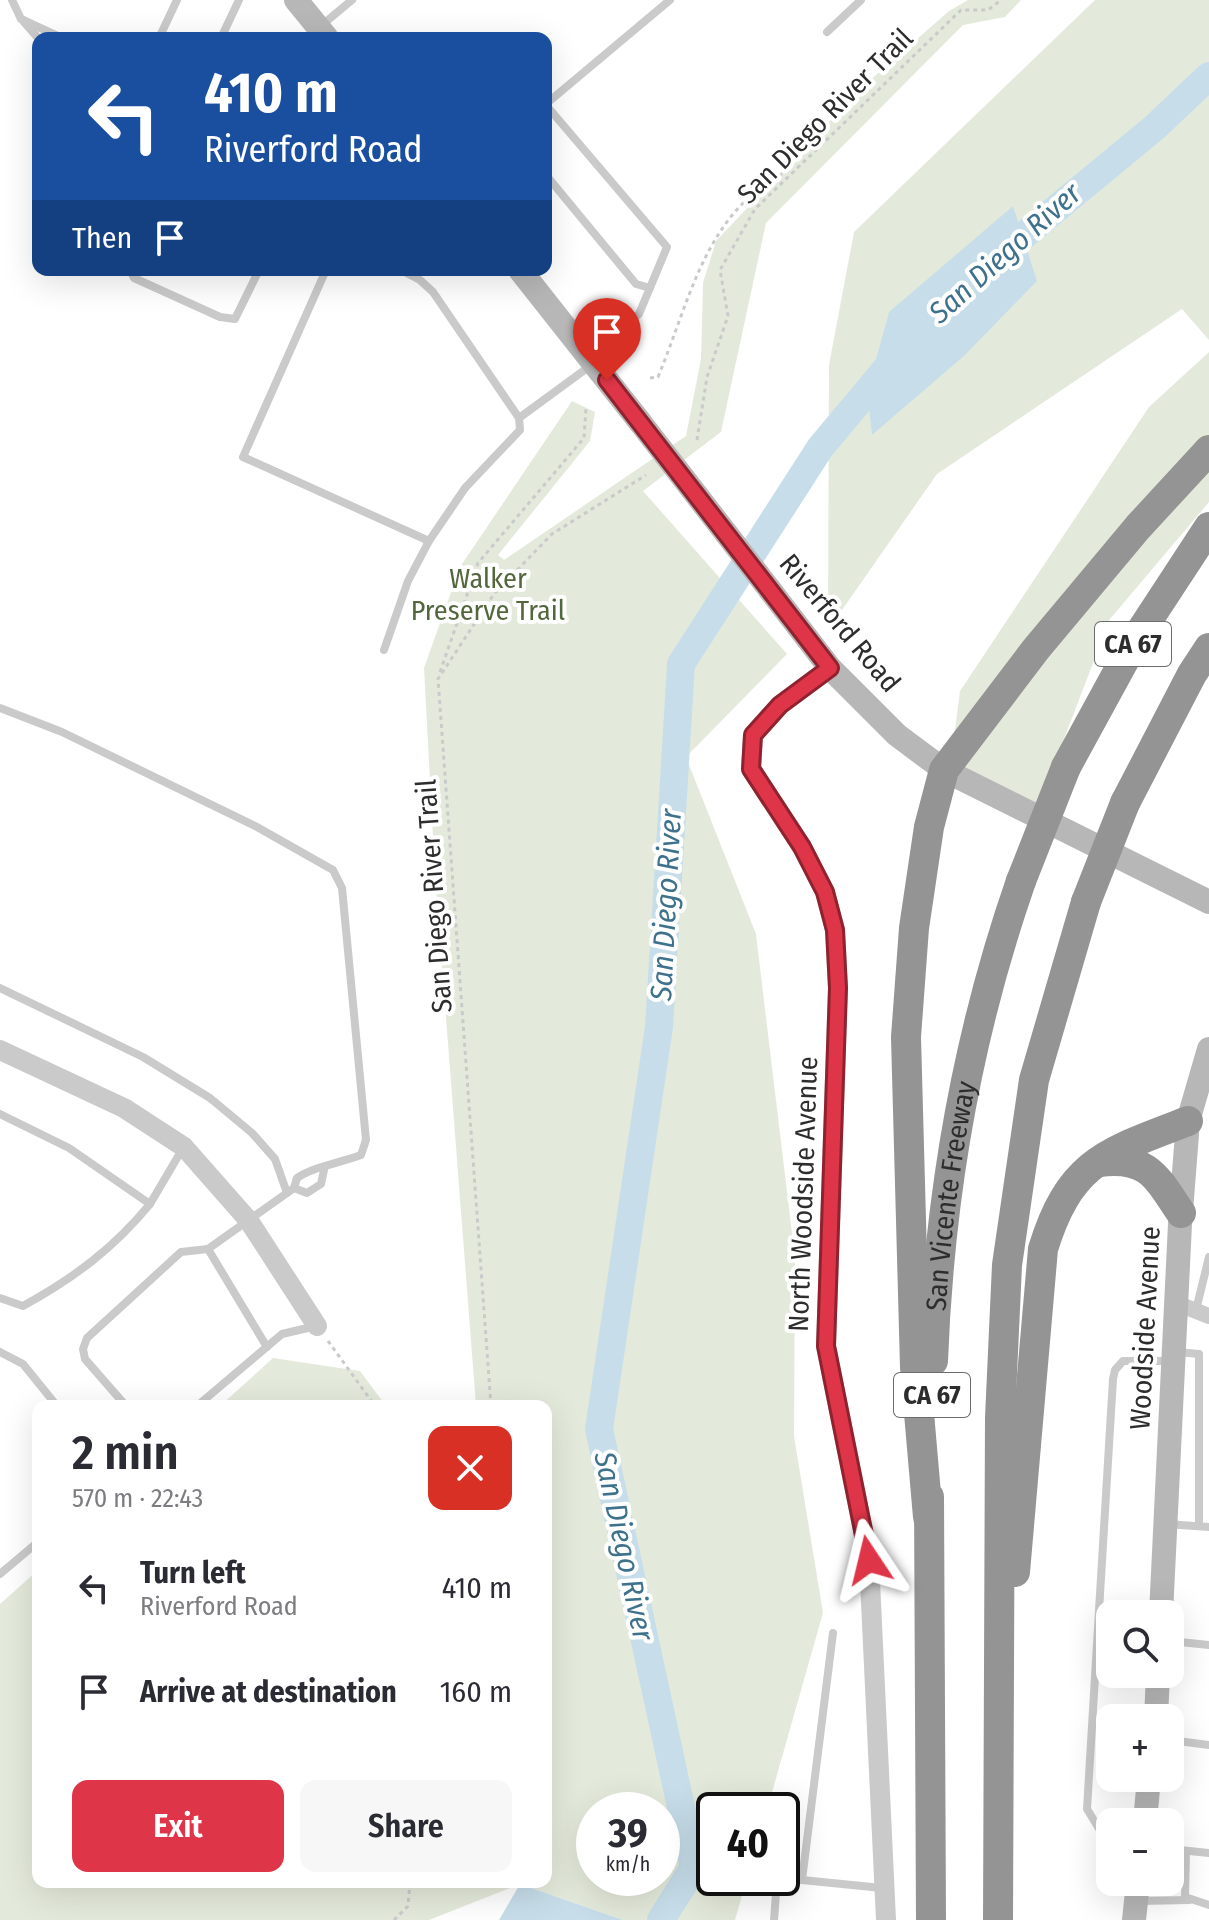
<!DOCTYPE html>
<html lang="en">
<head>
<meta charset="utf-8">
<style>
	:root { --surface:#fff; --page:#f7f7f7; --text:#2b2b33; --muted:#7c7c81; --accent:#de3548 }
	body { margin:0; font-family:"Fira Sans Condensed",sans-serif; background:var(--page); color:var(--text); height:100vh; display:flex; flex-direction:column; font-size:30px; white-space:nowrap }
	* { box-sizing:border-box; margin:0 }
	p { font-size:26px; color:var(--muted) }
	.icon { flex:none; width:44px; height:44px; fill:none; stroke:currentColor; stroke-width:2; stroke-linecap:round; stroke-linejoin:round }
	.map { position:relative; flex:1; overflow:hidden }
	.drawer { position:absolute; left:32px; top:1400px; width:520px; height:488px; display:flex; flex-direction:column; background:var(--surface); border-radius:16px; box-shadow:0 8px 32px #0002 }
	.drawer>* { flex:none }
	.top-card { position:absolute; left:32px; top:32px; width:520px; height:244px; border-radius:16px; box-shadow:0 8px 32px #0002; background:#1a4fa0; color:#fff; overflow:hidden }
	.tools { position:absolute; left:1096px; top:1600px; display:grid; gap:16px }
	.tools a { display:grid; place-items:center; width:88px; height:88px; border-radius:16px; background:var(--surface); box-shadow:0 8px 32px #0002; font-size:40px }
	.speed { position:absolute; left:576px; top:1792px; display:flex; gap:16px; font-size:40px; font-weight:700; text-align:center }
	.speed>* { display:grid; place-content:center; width:104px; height:104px; border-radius:50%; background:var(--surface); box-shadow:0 8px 32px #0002; line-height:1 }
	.speed small { font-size:20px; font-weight:400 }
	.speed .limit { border:4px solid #111; border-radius:12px; background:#fff; color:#111 }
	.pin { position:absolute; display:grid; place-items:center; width:68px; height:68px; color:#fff; margin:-82px -34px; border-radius:50% 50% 50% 0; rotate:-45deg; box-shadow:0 0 8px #0007 }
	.pin .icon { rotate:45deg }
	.me { position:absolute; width:88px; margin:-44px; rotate:350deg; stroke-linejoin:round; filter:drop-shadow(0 0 6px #0008) }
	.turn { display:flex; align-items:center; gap:28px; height:168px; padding:0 40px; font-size:36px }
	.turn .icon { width:104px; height:104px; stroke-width:2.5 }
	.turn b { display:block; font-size:56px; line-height:68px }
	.then { display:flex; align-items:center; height:76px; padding:0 40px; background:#0003; gap:16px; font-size:30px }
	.round { display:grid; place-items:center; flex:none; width:84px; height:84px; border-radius:16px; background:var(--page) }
	.headline { display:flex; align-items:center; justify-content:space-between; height:136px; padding:0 40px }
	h1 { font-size:48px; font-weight:600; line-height:60px }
	.action { display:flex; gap:16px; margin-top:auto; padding:16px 40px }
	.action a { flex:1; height:92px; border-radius:16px; background:var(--accent); color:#fff; font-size:32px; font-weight:600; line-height:92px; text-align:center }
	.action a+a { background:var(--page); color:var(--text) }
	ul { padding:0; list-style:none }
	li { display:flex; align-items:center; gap:24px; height:104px; padding:0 40px }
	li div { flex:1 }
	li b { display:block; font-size:30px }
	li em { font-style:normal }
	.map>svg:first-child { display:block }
	.green { fill:#e4eadb; fill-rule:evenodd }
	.water { fill:#c7deea }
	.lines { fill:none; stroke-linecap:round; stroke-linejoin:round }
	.river { stroke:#c7deea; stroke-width:28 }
	.path { stroke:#cacaca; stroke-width:3; stroke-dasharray:4 4; stroke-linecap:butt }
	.service { stroke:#cacaca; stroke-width:8 }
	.minor { stroke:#cacaca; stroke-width:16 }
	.tertiary { stroke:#cacaca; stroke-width:20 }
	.secondary { stroke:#b7b7b7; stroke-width:24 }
	.motorway { stroke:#949494; stroke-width:30 }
	.secondary-bridge { stroke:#b7b7b7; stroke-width:24 }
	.motorway-bridge { stroke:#949494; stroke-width:30 }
	.route-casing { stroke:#90222f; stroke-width:20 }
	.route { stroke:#de3548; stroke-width:14 }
	.labels { text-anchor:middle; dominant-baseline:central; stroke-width:8; stroke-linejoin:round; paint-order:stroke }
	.shield { fill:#fff; stroke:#6c6c6c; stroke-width:2 }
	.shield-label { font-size:26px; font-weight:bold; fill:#2d2d2d }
	.street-label { font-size:28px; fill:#2d2d2d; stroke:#fff }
	.park-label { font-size:28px; fill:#52673c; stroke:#fff }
	.water-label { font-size:30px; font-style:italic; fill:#3e718c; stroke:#fff }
</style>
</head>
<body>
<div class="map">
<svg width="1209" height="1920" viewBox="0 0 1209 1920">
	<rect width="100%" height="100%" fill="#fff"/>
	<g class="green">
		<path d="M968 0H1021L1005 17 963 25 766 223 721 432 643 491 787 654 686 757 756 934 795 1258 794 1436 823 1613 767 1810H714V1878H747L735 1920H623L520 1884 429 1920H0V1604L38 1570V1882H546V1406H476L435 875 424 668 460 567 572 401 595 412 590 441 498 555 504 560 686 436 701 359 703 283 716 241 859 90 949 11ZM594 1810H662V1878H594Z"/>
		<polygon points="1095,0 1209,0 1209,340 1182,309 937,474 828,630 829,365 854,232"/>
		<polygon points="1209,352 1209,502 1110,619 1039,804 951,761 960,691 1149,407"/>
		<polygon points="273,1358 360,1371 386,1406 220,1406"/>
	</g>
	<g class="water">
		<polygon points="1013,206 1037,281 964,356 872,435 867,392 889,312"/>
		<polygon points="520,1884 623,1920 499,1920"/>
	</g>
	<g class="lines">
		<g class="river">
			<polyline points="994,260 1154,128 1209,76"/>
			<polyline points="661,1920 694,1867 599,1429 659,1027 681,664 820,448 891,363"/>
		</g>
		<g class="path">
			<path d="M650 378 658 377C691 298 706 208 792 169"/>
			<polyline points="697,440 707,377 728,316 720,270 755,209 961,10 988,10 1001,0"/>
			<polyline points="440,672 478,563 584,438 586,408"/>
			<polyline points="328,1341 375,1406"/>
			<polyline points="491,1406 438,679 494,594 552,534 646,475"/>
			<polyline points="394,1920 408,1906 410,1882"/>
		</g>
		<g class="service">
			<polyline points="12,0 21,19 62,38"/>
			<polyline points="24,22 38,38"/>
			<polyline points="322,25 352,0"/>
			<polyline points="827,32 861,0"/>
			<polyline points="159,38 177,0"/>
			<polyline points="221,38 239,0"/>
			<polyline points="546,104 670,0"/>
			<polyline points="546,105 667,247 639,314 589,355"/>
			<polyline points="546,175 636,284 650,288"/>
			<polyline points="130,270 134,278 220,317 235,319 259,270"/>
			<polyline points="326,270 243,457 429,541 465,488 520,430 519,418"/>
			<polyline points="401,270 420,280 433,292 519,418 590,366"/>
			<polyline points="384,650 408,581 429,541"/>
			<path d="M0 708 62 732 257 827 333 870 342 888 366 1140 361 1155C340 1163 315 1166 297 1178L294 1188 208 1249 181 1252 87 1338 83 1349 85 1359 126 1406"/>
			<polyline points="0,988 143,1057 210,1098 252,1133 275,1159 287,1193"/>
			<polyline points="0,1114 69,1148 150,1204 183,1148"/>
			<polyline points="294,1188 307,1193 321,1184 324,1170"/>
			<polyline points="208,1249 267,1347"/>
			<path d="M0 1298 23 1306C74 1278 114 1248 150 1204"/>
			<polyline points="1196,1310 1209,1257"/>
			<polyline points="0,1352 23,1364 57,1406"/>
			<polyline points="1177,1352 1199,1354 1199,1526"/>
			<polyline points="197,1406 282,1334 316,1326"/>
			<polyline points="1166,1524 1209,1527"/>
			<polyline points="0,1574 38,1542"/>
			<polyline points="833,1633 802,1880 882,1888"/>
			<polyline points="1170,1641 1209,1645"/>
			<polyline points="1170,1740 1209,1745"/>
			<polyline points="1110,1837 1101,1832 1087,1809 1113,1379 1115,1370 1123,1361 1169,1361"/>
			<polyline points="1170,1849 1209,1853"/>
			<polyline points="1186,1851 1185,1897 1209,1905"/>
			<polyline points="1139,1901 1189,1900"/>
			<polyline points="774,1920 777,1880 802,1880"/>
		</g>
		<polyline class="minor" points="1176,1303 1209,1316"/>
		<g class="tertiary">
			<polyline points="830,668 780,705 753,735 751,769 802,847 825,892 835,930 838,988 826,1346 869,1560 886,1920"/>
			<polyline points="0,1050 124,1108 184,1147 249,1221 317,1326"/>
		</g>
		<g class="secondary">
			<polyline points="296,0 327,38"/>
			<polyline points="520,270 640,422"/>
			<polyline points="770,590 830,668 897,735 944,770 1209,902"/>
			<polyline points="1161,1614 1180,1224 1188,1121 1209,1049"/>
			<polyline points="1156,1718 1158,1674"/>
			<polyline points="1145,1822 1149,1778"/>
			<polyline points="1134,1920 1138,1882"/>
		</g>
		<g class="motorway">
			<polyline points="1066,767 1137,637 1209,527"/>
			<polyline points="1125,803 1192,674 1209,648"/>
			<path d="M1099 1162C1148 1156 1156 1176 1181 1213"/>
			<path id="s1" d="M933 1361C939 1197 967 1036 1021 881"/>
			<polyline points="929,1497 931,1920"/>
			<polyline points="928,1517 915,1367 906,1037 914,928 929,827 944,770 1036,649 1138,527 1209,450"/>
			<path d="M1015 1572 1043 1249C1070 1160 1108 1152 1188 1121"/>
			<polyline points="998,1920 1000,1418 1007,1265 1034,1080 1086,902"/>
		</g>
		<polyline class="secondary-bridge" points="640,422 770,590"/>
		<g class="motorway-bridge">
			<polyline points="1021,881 1066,767"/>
			<polyline points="1086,902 1125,803"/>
		</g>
	</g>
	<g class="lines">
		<g class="route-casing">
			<polyline id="route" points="607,380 830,668 780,705 753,735 751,769 802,847 825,892 835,930 838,988 826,1346 869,1560"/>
		</g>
		<use href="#route" class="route"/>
	</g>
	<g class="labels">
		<g class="shield">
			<rect x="1095" y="622" width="76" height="44" rx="6"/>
			<rect x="894" y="1373" width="76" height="44" rx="6"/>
		</g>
		<g class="shield-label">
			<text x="1133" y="644">CA 67</text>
			<text x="932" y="1395">CA 67</text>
		</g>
		<g class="street-label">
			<text transform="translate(825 116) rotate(-45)">San Diego River Trail</text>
			<text transform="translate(840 623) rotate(50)">Riverford Road</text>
			<text transform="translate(434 896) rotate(-94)">San Diego River Trail</text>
			<text transform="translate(803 1194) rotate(-88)">North Woodside Avenue</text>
			<text stroke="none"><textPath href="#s1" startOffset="166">San Vicente Freeway</textPath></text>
			<text transform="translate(1145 1328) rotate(-87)">Woodside Avenue</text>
		</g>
		<g class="park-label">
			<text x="488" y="578">Walker<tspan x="488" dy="32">Preserve Trail</tspan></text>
		</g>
		<g class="water-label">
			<text transform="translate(1005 253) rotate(-42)">San Diego River</text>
			<text transform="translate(666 905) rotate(-87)">San Diego River</text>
			<text transform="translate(624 1546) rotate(78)">San Diego River</text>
		</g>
	</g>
</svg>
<div class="tools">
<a><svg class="icon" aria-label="search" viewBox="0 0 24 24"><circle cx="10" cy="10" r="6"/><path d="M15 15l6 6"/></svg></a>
<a>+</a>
<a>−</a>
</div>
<div class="speed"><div>39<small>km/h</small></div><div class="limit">40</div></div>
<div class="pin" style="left:607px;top:380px;background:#d93025"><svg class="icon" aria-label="arrive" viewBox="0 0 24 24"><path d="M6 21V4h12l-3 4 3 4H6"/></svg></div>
<svg class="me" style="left:869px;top:1560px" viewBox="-20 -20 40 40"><path d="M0-17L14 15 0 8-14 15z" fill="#de3548" stroke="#fff" stroke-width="4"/></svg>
<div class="top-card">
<div class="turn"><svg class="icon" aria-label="left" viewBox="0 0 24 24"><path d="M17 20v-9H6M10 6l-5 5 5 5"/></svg><div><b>410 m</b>Riverford Road</div></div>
<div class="then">Then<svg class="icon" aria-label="arrive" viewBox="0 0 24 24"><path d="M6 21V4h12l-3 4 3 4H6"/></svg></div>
</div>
<section class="drawer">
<div class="headline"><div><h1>2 min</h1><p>570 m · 22:43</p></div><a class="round" style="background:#d93025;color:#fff"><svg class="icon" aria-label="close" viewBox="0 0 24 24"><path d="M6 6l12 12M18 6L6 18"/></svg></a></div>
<ul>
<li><svg class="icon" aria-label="left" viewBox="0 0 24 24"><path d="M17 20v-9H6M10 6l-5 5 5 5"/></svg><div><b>Turn left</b><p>Riverford Road</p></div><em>410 m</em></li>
<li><svg class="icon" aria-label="arrive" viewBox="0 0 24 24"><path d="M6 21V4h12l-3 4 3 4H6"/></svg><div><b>Arrive at destination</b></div><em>160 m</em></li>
</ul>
<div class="action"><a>Exit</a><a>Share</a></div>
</section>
</div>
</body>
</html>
